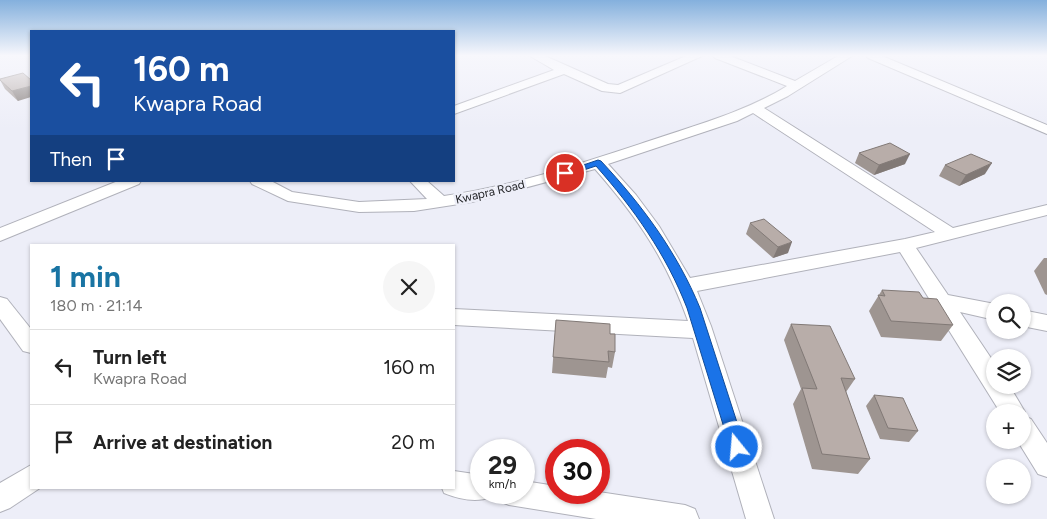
<!DOCTYPE html>
<html lang="en">
<head>
<meta charset="utf-8">
<style>
	:root { --surface:#fff; --page:#f6f6f6; --text:#222; --muted:#767676; --line:#e0e0e0; --accent:#1974a3 }
	body { margin:0; font-family:Figtree,sans-serif; background:var(--page); color:var(--text); height:100vh; display:flex; flex-direction:column; font-size:19px; white-space:nowrap }
	* { box-sizing:border-box; margin:0 }
	p { font-size:16px; color:var(--muted) }
	.icon { flex:none; width:28px; height:28px; fill:none; stroke:currentColor; stroke-width:2; stroke-linecap:round; stroke-linejoin:round }
	.map { position:relative; flex:1; overflow:hidden }
	.sheet { position:absolute; left:30px; top:244px; width:425px; height:245px; display:flex; flex-direction:column; background:var(--surface); border-radius:0px; box-shadow:0 1px 4px #0004 }
	.sheet>* { flex:none }
	.guide { position:absolute; left:30px; top:30px; width:425px; height:152px; border-radius:0px; box-shadow:0 1px 4px #0004; background:#1a4fa0; color:#fff; overflow:hidden }
	.buttons { position:absolute; left:986px; top:294px; display:grid; gap:10px }
	.buttons a { display:grid; place-items:center; width:45px; height:45px; border-radius:50%; background:var(--surface); box-shadow:0 1px 4px #0004; font-size:25px }
	.speed { position:absolute; left:470px; top:439px; display:flex; gap:10px; font-size:25px; font-weight:700; text-align:center }
	.speed>* { display:grid; place-content:center; width:65px; height:65px; border-radius:50%; background:var(--surface); box-shadow:0 1px 4px #0004; line-height:1 }
	.speed small { font-size:12px; font-weight:400 }
	.speed .limit { border:8px solid #d22; background:#fff; color:#111 }
	.pin { position:absolute; display:grid; place-items:center; width:42px; height:42px; color:#fff; margin:-21px; border:2px solid #fff; border-radius:50%; box-shadow:0 1px 5px #0007 }
	.me { position:absolute; width:55px; margin:-28px; rotate:343deg; stroke-linejoin:round; filter:drop-shadow(0 0 4px #0008) }
	.turn { display:flex; align-items:center; gap:18px; height:105px; padding:0 20px; font-size:22px }
	.turn .icon { width:65px; height:65px; stroke-width:2.5 }
	.turn b { display:block; font-size:35px; line-height:42px }
	.then { display:flex; align-items:center; height:48px; padding:0 20px; background:#0003; gap:10px; font-size:19px }
	.round { display:grid; place-items:center; flex:none; width:52px; height:52px; border-radius:26px; background:var(--page) }
	.summary { display:flex; align-items:center; justify-content:space-between; height:85px; padding:0 20px }
	h1 { font-size:30px; font-weight:700; line-height:38px; color:var(--accent) }
	ul { padding:0; list-style:none }
	li { display:flex; align-items:center; gap:15px; height:75px; padding:0 20px; border-top:1px solid var(--line) }
	li div { flex:1 }
	li b { display:block; font-size:19px }
	li em { font-style:normal }
	.map>svg:first-child { display:block }
	.lines { fill:none; stroke-linecap:round; stroke-linejoin:round }
	.street-casing { stroke:#b0b1ba; stroke-width:2 }
	.street { fill:#fff; fill-rule:evenodd }
	.wall { fill:#9e9591 }
	.shaded-wall { fill:#817976 }
	.building { fill:#b8ada9; stroke:#817976 }
	.route { fill:#1a73e8; stroke:#114b97 }
	.labels { text-anchor:middle; dominant-baseline:central; stroke-width:5; stroke-linejoin:round; paint-order:stroke }
	.street-label { font-size:12px; fill:#232427; stroke:#edeef8 }
</style>
</head>
<body>
<div class="map">
<svg width="1047" height="519" viewBox="0 0 1047 519">
	<rect width="100%" height="100%" fill="#edeef8"/>
	<g class="lines">
		<g class="street-casing">
			<g id="street">
				<polygon points="530,56 545,56 608,84 618,85 686,56 702,56 620,93 602,91 564,74 454,114 454,106 554,70"/>
				<path d="M713 56H730L795 81 838 56H852L788 96 764 108 953 228 1047 205V215L916 248 948 295 995 304V320L960 312 995 364V385H1009L1025 412 1023 416 1031 419 1047 443V477L1038 474 1017 440H1022V412H1000L900 252 697 291 711 326 774 519H746L693 338 454 325V309L688 321C666 259 638 218 595 169L472 202 414 211 359 212 288 201 252 184 250 181H271L292 192 359 202 427 199 410 181H427L444 196C514 186 582 163 649 141 696 125 745 112 787 86L715 58ZM753 113 935 232 905 239 690 278 659 226 636 195 608 164 737 121Z"/>
				<polygon points="866,56 882,56 1047,125 1047,134 868,58"/>
				<polygon points="118,181 141,181 139,184 0,241 0,228"/>
				<polygon points="0,297 7,299 31,329 31,353 23,351 0,319"/>
				<polygon points="1022,310 1047,315 1047,331 1022,326"/>
				<polygon points="31,465 31,488 40,488 10,508 0,512 0,483"/>
				<path d="M454 471 481 475V492H493L491 497C476 503 459 499 444 493L442 488H454Z"/>
				<polygon points="524,481 556,486 556,492 599,492 685,505 695,509 699,519 596,519 509,505 499,501 496,492 524,492"/>
			</g>
		</g>
		<use href="#street" class="street"/>
	</g>
	<g class="wall">
		<polygon points="0,80 31,80 18,101 5,89"/>
		<polygon points="859,153 905,164 874,175 855,163"/>
		<polygon points="945,165 985,174 959,186 939,176"/>
		<polygon points="750,223 788,253 773,258 746,234"/>
		<polygon points="1044,258 1047,258 1047,295 1045,294 1034,271"/>
		<polygon points="882,290 923,298 953,325 941,341 881,337 869,311"/>
		<polygon points="556,320 610,334 615,352 612,368 608,367 606,378 552,373"/>
		<polygon points="791,324 855,379 846,392 870,459 858,474 812,469 793,404 801,389 784,340"/>
		<polygon points="874,395 918,431 909,442 880,439 866,406"/>
	</g>
	<g class="shaded-wall">
		<polygon points="31,86 31,97 18,101 12,91"/>
		<polygon points="910,154 905,164 874,175 879,165"/>
		<polygon points="992,163 985,174 959,186 966,175"/>
		<polygon points="792,242 788,253 773,258 778,247"/>
	</g>
	<g class="building">
		<polygon points="23,73 31,80 31,86 12,91 0,80 0,79"/>
		<polygon points="890,143 910,154 879,165 859,153"/>
		<polygon points="971,154 992,163 966,175 945,165"/>
		<polygon points="764,219 792,242 778,247 750,223"/>
		<polygon points="882,290 919,292 923,298 937,299 953,325 891,321 878,295 885,296"/>
		<polygon points="556,320 610,324 610,334 615,334 615,352 608,351 609,362 553,357"/>
		<polygon points="791,324 830,326 855,379 841,378 870,459 822,454 802,388 817,389"/>
		<polygon points="874,395 903,398 918,431 888,428"/>
	</g>
	<linearGradient id="sky" x2="0" y2="1"><stop stop-color="#84b0dd"/><stop offset="0.43" stop-color="#f7f7fc"/><stop offset="1" stop-color="#f7f7fc" stop-opacity="0"/></linearGradient>
	<rect width="1047" height="129" fill="url(#sky)"/>
	<path class="route" d="M598 160 601 161C642 205 677 252 700 308L745 447 743 452 737 454 732 452 730 447 687 308C666 254 634 209 596 166L565 176 560 173Z"/>
	<g class="labels">
		<g class="street-label">
			<text transform="translate(490 192) rotate(-13)">Kwapra Road</text>
		</g>
	</g>
</svg>
<div class="buttons">
<a><svg class="icon" aria-label="search" viewBox="0 0 24 24"><circle cx="10" cy="10" r="6"/><path d="M15 15l6 6"/></svg></a>
<a><svg class="icon" aria-label="layers" viewBox="0 0 24 24"><path d="M12 4l9 5-9 5-9-5zM3 14l9 5 9-5"/></svg></a>
<a>+</a>
<a>−</a>
</div>
<div class="speed"><div>29<small>km/h</small></div><div class="limit">30</div></div>
<div class="pin" style="left:565px;top:173px;background:#d93025"><svg class="icon" aria-label="arrive" viewBox="0 0 24 24"><path d="M6 21V4h12l-3 4 3 4H6"/></svg></div>
<svg class="me" style="left:737px;top:447px" viewBox="-20 -20 40 40"><circle r="17" fill="#1a73e8" stroke="#fff" stroke-width="3"/><path d="M0-11L8 9 0 5-8 9z" fill="#fff"/></svg>
<div class="guide">
<div class="turn"><svg class="icon" aria-label="left" viewBox="0 0 24 24"><path d="M17 20v-9H6M10 6l-5 5 5 5"/></svg><div><b>160 m</b>Kwapra Road</div></div>
<div class="then">Then<svg class="icon" aria-label="arrive" viewBox="0 0 24 24"><path d="M6 21V4h12l-3 4 3 4H6"/></svg></div>
</div>
<section class="sheet">
<div class="summary"><div><h1>1 min</h1><p>180 m · 21:14</p></div><a class="round"><svg class="icon" aria-label="close" viewBox="0 0 24 24"><path d="M6 6l12 12M18 6L6 18"/></svg></a></div>
<ul>
<li><svg class="icon" aria-label="left" viewBox="0 0 24 24"><path d="M17 20v-9H6M10 6l-5 5 5 5"/></svg><div><b>Turn left</b><p>Kwapra Road</p></div><em>160 m</em></li>
<li><svg class="icon" aria-label="arrive" viewBox="0 0 24 24"><path d="M6 21V4h12l-3 4 3 4H6"/></svg><div><b>Arrive at destination</b></div><em>20 m</em></li>
</ul>
</section>
</div>
</body>
</html>
